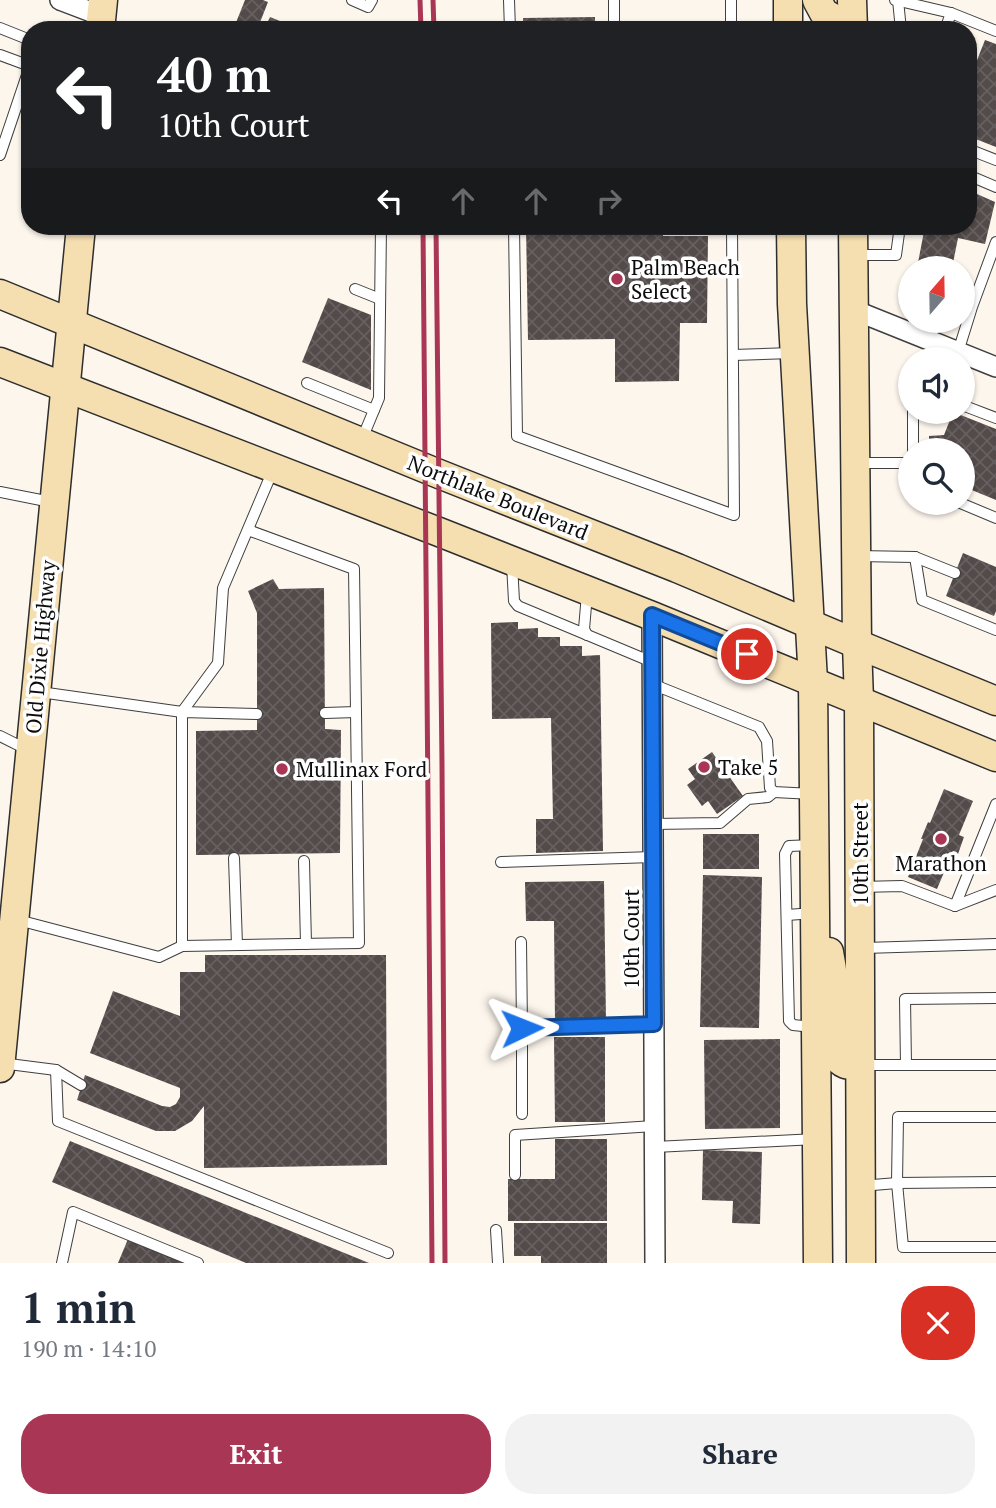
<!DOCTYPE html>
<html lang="en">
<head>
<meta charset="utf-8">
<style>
	:root { --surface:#fff; --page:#f2f2f3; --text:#1f2937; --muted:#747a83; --accent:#aa3655 }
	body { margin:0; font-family:"PT Serif",serif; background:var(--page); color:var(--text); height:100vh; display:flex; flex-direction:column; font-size:26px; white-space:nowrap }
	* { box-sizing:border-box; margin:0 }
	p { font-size:23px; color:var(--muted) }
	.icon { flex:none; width:38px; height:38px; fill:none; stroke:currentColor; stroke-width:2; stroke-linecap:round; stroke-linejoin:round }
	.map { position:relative; height:1263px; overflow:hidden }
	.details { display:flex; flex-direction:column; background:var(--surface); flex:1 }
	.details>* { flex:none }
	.guide { position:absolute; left:21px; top:21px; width:956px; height:214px; border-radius:28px; box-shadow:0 2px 5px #0004; background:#202124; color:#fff; overflow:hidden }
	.needle { width:46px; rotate:20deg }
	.controls { position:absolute; left:898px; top:256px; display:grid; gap:14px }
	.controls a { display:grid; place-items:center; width:77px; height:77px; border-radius:50%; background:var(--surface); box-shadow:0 2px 5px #0004; font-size:35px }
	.pin { position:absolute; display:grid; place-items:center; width:60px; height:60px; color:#fff; margin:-30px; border:4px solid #fff; border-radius:50%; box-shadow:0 2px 7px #0007 }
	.me { position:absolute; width:77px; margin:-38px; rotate:88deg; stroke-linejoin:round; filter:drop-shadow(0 0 5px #0008) }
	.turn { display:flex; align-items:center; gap:24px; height:147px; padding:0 21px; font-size:32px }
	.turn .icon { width:91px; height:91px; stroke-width:2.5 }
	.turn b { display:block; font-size:49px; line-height:60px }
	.lanes { display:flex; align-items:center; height:66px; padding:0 21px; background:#0003; justify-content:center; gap:35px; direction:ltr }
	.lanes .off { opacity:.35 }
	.round { display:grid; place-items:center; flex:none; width:74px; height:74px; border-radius:28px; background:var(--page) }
	.head { display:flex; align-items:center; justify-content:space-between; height:119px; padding:0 21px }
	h1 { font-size:42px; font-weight:800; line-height:52px }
	.action { display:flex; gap:14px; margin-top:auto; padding:14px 21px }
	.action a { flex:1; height:80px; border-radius:28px; background:var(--accent); color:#fff; font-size:28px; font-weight:800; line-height:80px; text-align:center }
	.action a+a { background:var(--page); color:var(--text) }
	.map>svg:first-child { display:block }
	.building { fill:url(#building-cross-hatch) }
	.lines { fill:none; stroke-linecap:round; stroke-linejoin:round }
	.lane-casing { stroke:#3f3f3f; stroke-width:12 }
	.street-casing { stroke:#3f3f3f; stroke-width:22 }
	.secondary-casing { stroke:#2e2e2e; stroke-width:31 }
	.lane { stroke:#fff; stroke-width:10 }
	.street { stroke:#fff; stroke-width:19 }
	.secondary { stroke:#f5deb0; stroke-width:28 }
	.rail { stroke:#aa3655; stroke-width:5 }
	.route-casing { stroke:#114b97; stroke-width:18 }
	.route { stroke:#1a73e8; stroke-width:12 }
	.poi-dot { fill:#aa3655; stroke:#fff; stroke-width:2.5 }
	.labels { text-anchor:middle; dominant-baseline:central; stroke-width:7; stroke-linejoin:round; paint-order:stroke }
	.poi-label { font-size:21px; fill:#0c0c0c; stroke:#fff; text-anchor:start }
	.street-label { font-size:21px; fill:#0c0c0c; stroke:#fff }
</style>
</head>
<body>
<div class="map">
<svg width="996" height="1263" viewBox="0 0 996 1263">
	<defs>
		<pattern id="building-cross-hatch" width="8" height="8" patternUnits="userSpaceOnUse" patternTransform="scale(1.75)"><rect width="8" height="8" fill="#534b4a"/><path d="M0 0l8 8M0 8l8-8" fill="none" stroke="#676060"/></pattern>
	</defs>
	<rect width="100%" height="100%" fill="#fdf6ed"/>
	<g class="building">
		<polygon points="245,0 263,0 268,2 257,30 233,30"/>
		<polygon points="270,17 302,30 264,30"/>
		<polygon points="595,17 595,30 523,30 523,18"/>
		<polygon points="985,40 996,44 996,147 968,136 968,83"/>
		<polygon points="968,190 995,202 985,244 958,238 952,268 917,268 925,226 934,228 934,226 968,226"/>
		<polygon points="526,226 663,226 663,236 708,236 707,323 680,323 679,381 615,382 615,339 528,340"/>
		<polygon points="328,298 371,315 371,390 302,362"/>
		<polygon points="953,412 996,429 996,500 962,486 962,450 929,450 929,436 944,435"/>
		<polygon points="963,553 996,567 996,611 994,616 946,596"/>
		<polygon points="273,579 279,589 324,588 325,729 341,730 340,853 196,855 196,731 257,730 257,613 248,591"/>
		<polygon points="518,622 518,629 538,628 538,637 560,637 560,646 582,646 582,656 600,655 603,851 536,853 536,819 553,819 551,718 492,719 491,623"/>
		<polygon points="712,752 743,796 717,814 708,801 702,806 687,785 695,779 688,769"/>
		<polygon points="944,789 973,801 959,835 964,837 958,854 953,851 937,889 908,877 923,839 921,839 928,822 930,823"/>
		<rect x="703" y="834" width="56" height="35"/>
		<polygon points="703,875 762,877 759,1028 700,1027"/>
		<polygon points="604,881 606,1021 555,1022 554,921 526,921 525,882"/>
		<polygon points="205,955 386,955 387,1165 204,1168 204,1106 192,1121 175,1131 156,1131 77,1100 85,1075 162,1106 170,1107 176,1104 180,1097 180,1088 90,1053 113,991 180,1016 180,972 205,972"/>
		<polygon points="554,1037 605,1037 605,1122 555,1122"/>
		<polygon points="780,1039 780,1128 705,1129 704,1040"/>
		<polygon points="555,1139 607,1139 607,1221 508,1221 508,1179 555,1179"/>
		<polygon points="70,1141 369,1263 246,1263 52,1182"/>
		<polygon points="703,1150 762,1152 760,1224 732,1223 733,1201 702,1200"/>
		<polygon points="514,1223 607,1223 607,1263 541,1263 541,1256 514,1256"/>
		<polygon points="128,1239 186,1263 118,1263"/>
	</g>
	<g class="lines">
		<g class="lane-casing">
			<g id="lane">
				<polyline points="352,0 368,7 372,0"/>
				<polyline points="509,0 510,30"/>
				<polyline points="614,0 614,30"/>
				<polyline points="895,0 951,13 996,31"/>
				<polyline points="898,0 901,30"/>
				<polyline points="0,28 30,40"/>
				<polyline points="731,30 731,0"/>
				<polyline points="945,30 951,13"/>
				<polyline points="0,55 30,66"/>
				<polyline points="968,149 996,160"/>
				<polyline points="0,155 30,66"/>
				<polyline points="968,175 996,187"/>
				<polyline points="514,226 517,436 734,515 732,226"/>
				<polyline points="855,255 896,255 900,226"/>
				<polyline points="355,289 380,299"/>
				<polyline points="958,352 972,307 996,242"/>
				<polyline points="733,355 792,353"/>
				<polyline points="307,383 374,410"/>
				<polyline points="962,405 996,418"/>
				<polyline points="913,411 913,450"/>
				<polyline points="362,439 379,398 381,226"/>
				<polyline points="856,463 910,463"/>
				<polyline points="0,492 51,502"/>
				<polyline points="958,502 996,518"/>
				<polyline points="248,530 354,569 356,712 325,713"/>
				<polyline points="857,556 915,557 922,600 996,630"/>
				<polyline points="915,557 955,573"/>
				<polyline points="512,564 514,601 518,606 652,662"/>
				<polyline points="587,635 584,629 587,594"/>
				<polyline points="652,684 759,727 767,741 770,788 774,792 813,794"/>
				<polyline points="40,692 182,712 218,663 223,588 273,470"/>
				<polyline points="0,736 28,750"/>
				<polyline points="653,824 720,823 748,799 768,797 774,792"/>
				<polyline points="234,858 237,945"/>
				<polyline points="304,861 306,944"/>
				<polyline points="501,862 653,857"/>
				<polyline points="860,887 902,886 955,906 996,804"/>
				<polyline points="955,906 996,890"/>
				<polyline points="787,915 814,913"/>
				<polyline points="18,920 159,957 182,946 182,712 257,714"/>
				<polyline points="521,942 522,1028"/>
				<polyline points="182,946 359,943 356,712"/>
				<polyline points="864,948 996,944"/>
				<polyline points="996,998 905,999 906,1065 996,1065"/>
				<polyline points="813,1027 793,1025 789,1021 785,854 789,846 814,845"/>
				<polyline points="1,1063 56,1070 81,1085"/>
				<polyline points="861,1065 906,1065"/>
				<polyline points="56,1070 58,1121 388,1253"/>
				<polyline points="522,1114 522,1028 654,1024"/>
				<polyline points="996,1117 898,1117 897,1183 903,1247 996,1247"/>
				<polyline points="655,1147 816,1139"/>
				<polyline points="515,1175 515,1135 654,1126"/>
				<polyline points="861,1186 897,1183 996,1182"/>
				<polyline points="496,1230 498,1263"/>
				<polyline points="62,1263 73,1212 198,1263"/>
			</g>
		</g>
		<g class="street-casing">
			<g id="street">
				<polyline points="60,0 102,16"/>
				<polyline points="854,310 996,367"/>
				<polyline points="652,616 655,1263"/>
			</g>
		</g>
		<g class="secondary-casing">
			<g id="secondary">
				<polyline points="788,0 788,30"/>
				<polyline points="817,0 824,13 853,29"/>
				<polyline points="852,0 853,30"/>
				<polyline points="100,30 103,0"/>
				<polyline points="791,226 792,304 813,681 818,1263"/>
				<polyline points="853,226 857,644 859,701 861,1263"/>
				<polyline points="0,294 439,474 677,568 857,644 996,701"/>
				<polyline points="0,362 439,532 652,616 996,757"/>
				<path d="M829 952C836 986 837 1020 837 1055 841 1066 849 1065 860 1065"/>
				<polyline points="0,1068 81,226"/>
			</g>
		</g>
		<use href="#lane" class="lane"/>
		<use href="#street" class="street"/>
		<use href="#secondary" class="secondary"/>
		<g class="rail">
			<polyline points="420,0 421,30"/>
			<polyline points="433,0 434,30"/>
			<polyline points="423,226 432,1263"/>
			<polyline points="436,226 442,764 445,1263"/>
		</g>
	</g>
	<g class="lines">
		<g class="route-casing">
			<polyline id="route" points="522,1028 654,1024 652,615 747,654"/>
		</g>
		<use href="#route" class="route"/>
	</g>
	<g class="poi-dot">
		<circle cx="617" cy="279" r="7"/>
		<circle cx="704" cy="767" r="7"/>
		<circle cx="282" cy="769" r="7"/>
		<circle cx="941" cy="839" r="7"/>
	</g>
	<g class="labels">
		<g class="poi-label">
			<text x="631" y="267">Palm Beach<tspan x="631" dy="24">Select</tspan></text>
			<text x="718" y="767">Take 5</text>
			<text x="296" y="769">Mullinax Ford</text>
			<text x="941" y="863" text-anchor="middle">Marathon</text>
		</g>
		<g class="street-label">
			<text transform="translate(498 497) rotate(22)">Northlake Boulevard</text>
			<text transform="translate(40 647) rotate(-85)">Old Dixie Highway</text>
			<text transform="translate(860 854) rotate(-90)">10th Street</text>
			<text transform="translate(631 939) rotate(-90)">10th Court</text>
		</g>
	</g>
</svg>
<div class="controls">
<a><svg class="needle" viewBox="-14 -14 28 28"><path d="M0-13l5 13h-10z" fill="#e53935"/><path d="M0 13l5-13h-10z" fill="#747a83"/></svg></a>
<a><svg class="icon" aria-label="sound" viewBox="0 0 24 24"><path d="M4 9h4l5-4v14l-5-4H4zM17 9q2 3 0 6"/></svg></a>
<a><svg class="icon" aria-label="search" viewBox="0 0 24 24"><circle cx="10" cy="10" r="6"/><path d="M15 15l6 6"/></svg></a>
</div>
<div class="pin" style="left:747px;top:654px;background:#d93025"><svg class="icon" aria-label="arrive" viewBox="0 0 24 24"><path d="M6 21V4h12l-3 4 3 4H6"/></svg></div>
<svg class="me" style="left:522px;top:1028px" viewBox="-20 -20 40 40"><path d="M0-17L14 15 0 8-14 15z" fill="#1a73e8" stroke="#fff" stroke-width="4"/></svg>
<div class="guide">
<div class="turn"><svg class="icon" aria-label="left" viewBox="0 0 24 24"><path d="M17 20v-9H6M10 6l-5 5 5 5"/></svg><div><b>40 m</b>10th Court</div></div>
<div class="lanes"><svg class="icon" aria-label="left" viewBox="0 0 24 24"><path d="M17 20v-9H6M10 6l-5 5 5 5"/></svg><svg class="icon off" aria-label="ahead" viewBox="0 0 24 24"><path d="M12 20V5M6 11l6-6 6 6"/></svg><svg class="icon off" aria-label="ahead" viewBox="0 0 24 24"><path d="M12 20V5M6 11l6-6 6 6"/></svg><svg class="icon off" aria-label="right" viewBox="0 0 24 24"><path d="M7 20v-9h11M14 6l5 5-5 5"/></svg></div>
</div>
</div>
<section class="details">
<div class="head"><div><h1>1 min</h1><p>190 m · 14:10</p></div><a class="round" style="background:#d93025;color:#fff"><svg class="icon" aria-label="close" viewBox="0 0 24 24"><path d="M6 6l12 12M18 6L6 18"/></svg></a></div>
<div class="action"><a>Exit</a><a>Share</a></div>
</section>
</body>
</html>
